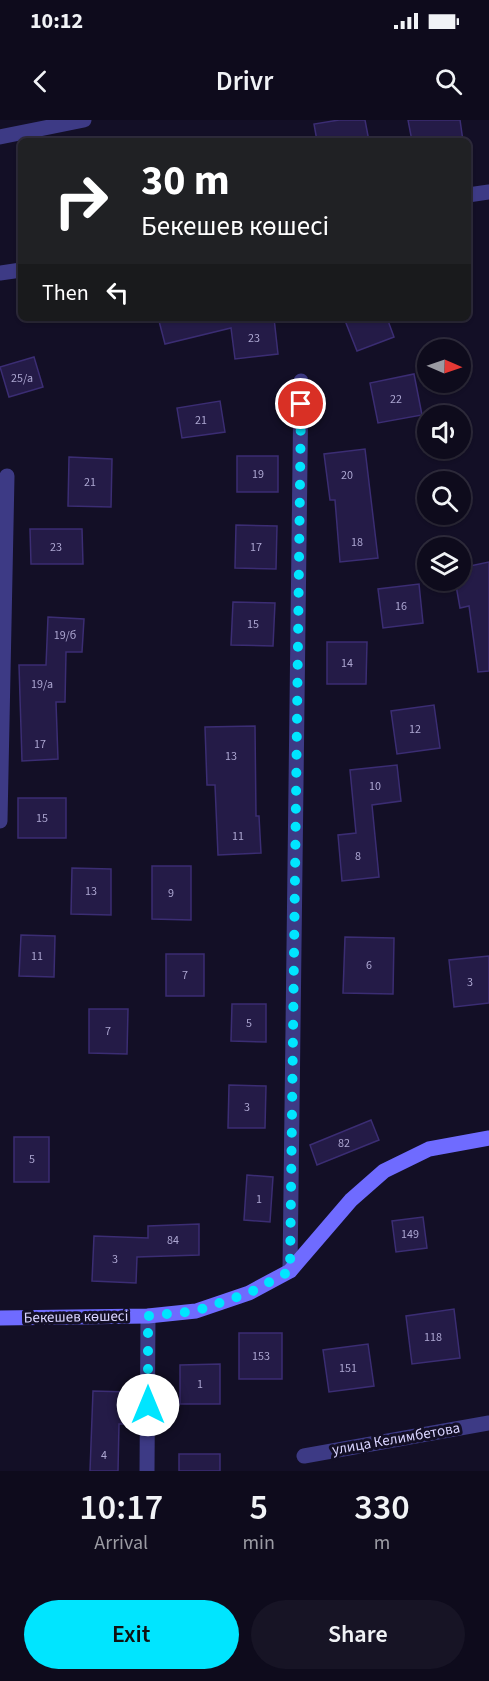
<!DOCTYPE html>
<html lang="en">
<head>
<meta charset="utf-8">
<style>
	:root { --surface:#0e0b1c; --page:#171425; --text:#f1f3f6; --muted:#9b9ba3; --line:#2e2b3b; --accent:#00e5ff }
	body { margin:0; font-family:"Source Sans 3",sans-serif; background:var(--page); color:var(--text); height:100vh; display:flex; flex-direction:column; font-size:22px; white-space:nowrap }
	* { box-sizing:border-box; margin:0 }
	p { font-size:20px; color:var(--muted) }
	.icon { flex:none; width:33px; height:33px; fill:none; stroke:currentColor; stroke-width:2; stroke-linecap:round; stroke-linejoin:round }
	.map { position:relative; height:1351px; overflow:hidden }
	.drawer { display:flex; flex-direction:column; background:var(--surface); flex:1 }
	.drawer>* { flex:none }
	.banner { position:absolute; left:18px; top:18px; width:453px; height:183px; border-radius:9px; box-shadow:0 2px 4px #0004,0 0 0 2px var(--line); background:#202124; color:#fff; overflow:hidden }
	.needle { width:39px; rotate:92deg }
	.tools { position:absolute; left:417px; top:219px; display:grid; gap:12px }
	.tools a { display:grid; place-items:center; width:54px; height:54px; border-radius:50%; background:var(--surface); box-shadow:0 2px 4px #0004,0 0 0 2px var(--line); font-size:30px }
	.pin { position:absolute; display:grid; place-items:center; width:51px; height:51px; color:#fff; margin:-26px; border:3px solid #fff; border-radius:50%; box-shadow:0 2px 6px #0007 }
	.me { position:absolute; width:66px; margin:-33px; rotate:0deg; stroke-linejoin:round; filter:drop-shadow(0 0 4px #0008) }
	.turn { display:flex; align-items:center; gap:21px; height:126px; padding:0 24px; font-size:27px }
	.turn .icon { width:78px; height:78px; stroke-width:2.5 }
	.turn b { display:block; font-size:42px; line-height:51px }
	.then { display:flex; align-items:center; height:57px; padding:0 24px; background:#0003; gap:12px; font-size:22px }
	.eta { display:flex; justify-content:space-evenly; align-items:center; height:102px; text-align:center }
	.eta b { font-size:36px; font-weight:600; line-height:42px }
	.cta { display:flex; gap:12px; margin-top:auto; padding:12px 24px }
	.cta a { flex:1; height:69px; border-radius:36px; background:var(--accent); color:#111; font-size:24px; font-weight:600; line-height:69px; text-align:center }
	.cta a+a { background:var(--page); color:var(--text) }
	.status { display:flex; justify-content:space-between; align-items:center; height:42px; padding:0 30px; background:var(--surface); direction:ltr }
	.status svg { height:16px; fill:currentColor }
	header { display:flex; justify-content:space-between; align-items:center; height:78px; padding:0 24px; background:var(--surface); font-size:27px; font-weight:600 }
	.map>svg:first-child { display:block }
	.building { fill:#241b47; stroke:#3b2d73; stroke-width:1.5 }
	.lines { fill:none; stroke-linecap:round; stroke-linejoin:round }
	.minor { stroke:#3d3a85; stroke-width:15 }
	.secondary { stroke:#6f6bff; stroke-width:15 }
	.route { stroke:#00e5ff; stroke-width:10; stroke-dasharray:0 18 }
	.labels { text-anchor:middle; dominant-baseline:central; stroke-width:6; stroke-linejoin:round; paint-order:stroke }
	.number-label { font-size:12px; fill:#aca6d1 }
	.street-label { font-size:15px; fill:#d9d4ff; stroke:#130f26 }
</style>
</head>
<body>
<div class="status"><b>10:12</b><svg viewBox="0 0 49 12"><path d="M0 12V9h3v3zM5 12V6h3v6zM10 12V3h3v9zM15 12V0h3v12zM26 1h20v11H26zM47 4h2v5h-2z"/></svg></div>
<header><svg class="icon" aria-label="back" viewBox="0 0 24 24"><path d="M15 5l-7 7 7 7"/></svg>Drivr<svg class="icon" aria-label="search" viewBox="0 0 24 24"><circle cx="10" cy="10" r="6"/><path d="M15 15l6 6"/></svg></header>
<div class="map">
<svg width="489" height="1351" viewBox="0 0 489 1351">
	<rect width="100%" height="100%" fill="#130f26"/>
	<g class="building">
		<polygon points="339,0 365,0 369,21 317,21 314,4"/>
		<polygon points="408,0 460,0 463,21 412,21"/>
		<polygon points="170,198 243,198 244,201 274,198 278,234 235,239 231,208 165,224 159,201"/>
		<polygon points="344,198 387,198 394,217 357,231"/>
		<polygon points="34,237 43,267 9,277 0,247"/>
		<polygon points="414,254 422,295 378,303 370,263"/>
		<polygon points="220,281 225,312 182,318 177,288"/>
		<polygon points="365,329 378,438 340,442 335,380 330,380 324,334"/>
		<rect x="237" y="336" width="41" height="36"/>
		<polygon points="69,337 112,339 111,387 68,386"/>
		<polygon points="236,405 277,406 276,449 235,448"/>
		<polygon points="30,409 82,409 83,444 31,444"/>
		<polygon points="489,442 489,551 478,552 469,486 460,488 455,460 460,460 460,448"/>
		<polygon points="419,464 423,503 383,508 378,469"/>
		<polygon points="233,482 275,483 273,526 231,525"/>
		<polygon points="48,497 84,499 82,532 66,532 65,582 56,582 58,639 22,641 19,545 46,545"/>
		<polygon points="327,522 367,522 366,564 327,564"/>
		<polygon points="434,585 440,628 397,634 391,591"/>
		<polygon points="255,606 256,696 259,696 261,733 218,735 215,665 207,665 205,607"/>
		<polygon points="397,645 401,681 372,685 379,757 342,761 338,715 356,713 350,650"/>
		<rect x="18" y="678" width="48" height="40"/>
		<polygon points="152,746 191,746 191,800 152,799"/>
		<polygon points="72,748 111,749 111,795 71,794"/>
		<polygon points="21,815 55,816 54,857 19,856"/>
		<polygon points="345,817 394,818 393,874 343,873"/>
		<rect x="166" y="834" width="38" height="42"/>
		<polygon points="489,836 489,883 454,887 449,840"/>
		<polygon points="232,884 266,884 266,922 231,921"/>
		<polygon points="89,889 128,889 127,934 89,933"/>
		<polygon points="229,965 266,966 265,1008 228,1008"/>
		<polygon points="371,1000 379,1020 317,1045 310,1025"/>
		<rect x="14" y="1017" width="35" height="45"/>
		<polygon points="247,1055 273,1057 270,1102 244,1100"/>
		<polygon points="423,1097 427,1128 396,1132 392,1101"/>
		<polygon points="199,1104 199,1135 137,1137 136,1163 92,1161 94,1116 148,1118 148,1106"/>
		<polygon points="454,1189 460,1238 412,1244 406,1196"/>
		<rect x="239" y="1213" width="43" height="46"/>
		<polygon points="368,1224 374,1266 329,1272 323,1230"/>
		<polygon points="220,1244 220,1284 180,1284 180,1245"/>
		<polygon points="93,1271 129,1272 129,1304 119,1304 118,1351 90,1351"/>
		<rect x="179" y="1334" width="41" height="17"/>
	</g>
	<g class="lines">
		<g class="minor">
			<polyline points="0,17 84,0"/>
			<polyline points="468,75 489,72"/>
			<polyline points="0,153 21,150"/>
			<polyline points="0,701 7,356"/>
			<polyline points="290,1151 301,261"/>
			<polyline points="304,1336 489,1303"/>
			<polyline points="147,1351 148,1196"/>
		</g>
		<polyline class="secondary" points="0,1198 148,1196 196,1191 249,1173 290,1151 351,1080 384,1051 429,1029 489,1018"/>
	</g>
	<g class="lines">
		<polyline class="route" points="148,1285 148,1196 196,1191 249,1173 290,1151 301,284"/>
	</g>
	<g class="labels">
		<g class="number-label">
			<text x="254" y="218">23</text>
			<text x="22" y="258">25/а</text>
			<text x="396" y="279">22</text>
			<text x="201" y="300">21</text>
			<text x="258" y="354">19</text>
			<text x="347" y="355">20</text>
			<text x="90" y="362">21</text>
			<text x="357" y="422">18</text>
			<text x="56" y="427">23</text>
			<text x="256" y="427">17</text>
			<text x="401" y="486">16</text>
			<text x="253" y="504">15</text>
			<text x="65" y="515">19/б</text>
			<text x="347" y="543">14</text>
			<text x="42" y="564">19/а</text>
			<text x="415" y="609">12</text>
			<text x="40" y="624">17</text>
			<text x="231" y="636">13</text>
			<text x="375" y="666">10</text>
			<text x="42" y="698">15</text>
			<text x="238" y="716">11</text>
			<text x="358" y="736">8</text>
			<text x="91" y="771">13</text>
			<text x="171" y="773">9</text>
			<text x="37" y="836">11</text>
			<text x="369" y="845">6</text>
			<text x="185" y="855">7</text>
			<text x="470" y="862">3</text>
			<text x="249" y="903">5</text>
			<text x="108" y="911">7</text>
			<text x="247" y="987">3</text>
			<text x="344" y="1023">82</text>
			<text x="32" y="1039">5</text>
			<text x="259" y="1079">1</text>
			<text x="410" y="1114">149</text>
			<text x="173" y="1120">84</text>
			<text x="115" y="1139">3</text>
			<text x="433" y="1217">118</text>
			<text x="261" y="1236">153</text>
			<text x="348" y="1248">151</text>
			<text x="200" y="1264">1</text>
			<text x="104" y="1335">4</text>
		</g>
		<g class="street-label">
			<text transform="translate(76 1197) rotate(-1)">Бекешев көшесі</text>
			<text transform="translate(396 1319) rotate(-10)">улица Келимбетова</text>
		</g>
	</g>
</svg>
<div class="tools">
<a><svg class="needle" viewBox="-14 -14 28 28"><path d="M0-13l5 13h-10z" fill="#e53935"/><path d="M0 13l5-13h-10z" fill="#9b9ba3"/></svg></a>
<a><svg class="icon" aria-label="sound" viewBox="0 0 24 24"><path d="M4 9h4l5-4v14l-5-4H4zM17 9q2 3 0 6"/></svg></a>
<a><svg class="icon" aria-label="search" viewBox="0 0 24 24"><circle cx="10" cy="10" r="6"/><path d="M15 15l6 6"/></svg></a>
<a><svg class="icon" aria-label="layers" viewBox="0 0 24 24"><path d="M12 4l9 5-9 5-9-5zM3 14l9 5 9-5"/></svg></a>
</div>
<div class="pin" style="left:301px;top:284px;background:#d93025"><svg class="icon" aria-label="arrive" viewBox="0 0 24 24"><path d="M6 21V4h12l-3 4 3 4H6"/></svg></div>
<svg class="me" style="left:148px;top:1285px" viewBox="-20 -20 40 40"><circle r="19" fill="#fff"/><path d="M0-13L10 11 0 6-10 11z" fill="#00e5ff"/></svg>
<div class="banner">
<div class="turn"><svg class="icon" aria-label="right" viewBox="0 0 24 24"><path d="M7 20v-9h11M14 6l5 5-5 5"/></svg><div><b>30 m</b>Бекешев көшесі</div></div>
<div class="then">Then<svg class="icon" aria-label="left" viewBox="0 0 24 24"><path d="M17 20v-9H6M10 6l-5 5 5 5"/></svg></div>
</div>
</div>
<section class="drawer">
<div class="eta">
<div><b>10:17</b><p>Arrival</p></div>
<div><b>5</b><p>min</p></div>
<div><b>330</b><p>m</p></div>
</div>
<div class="cta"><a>Exit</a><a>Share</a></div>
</section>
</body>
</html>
